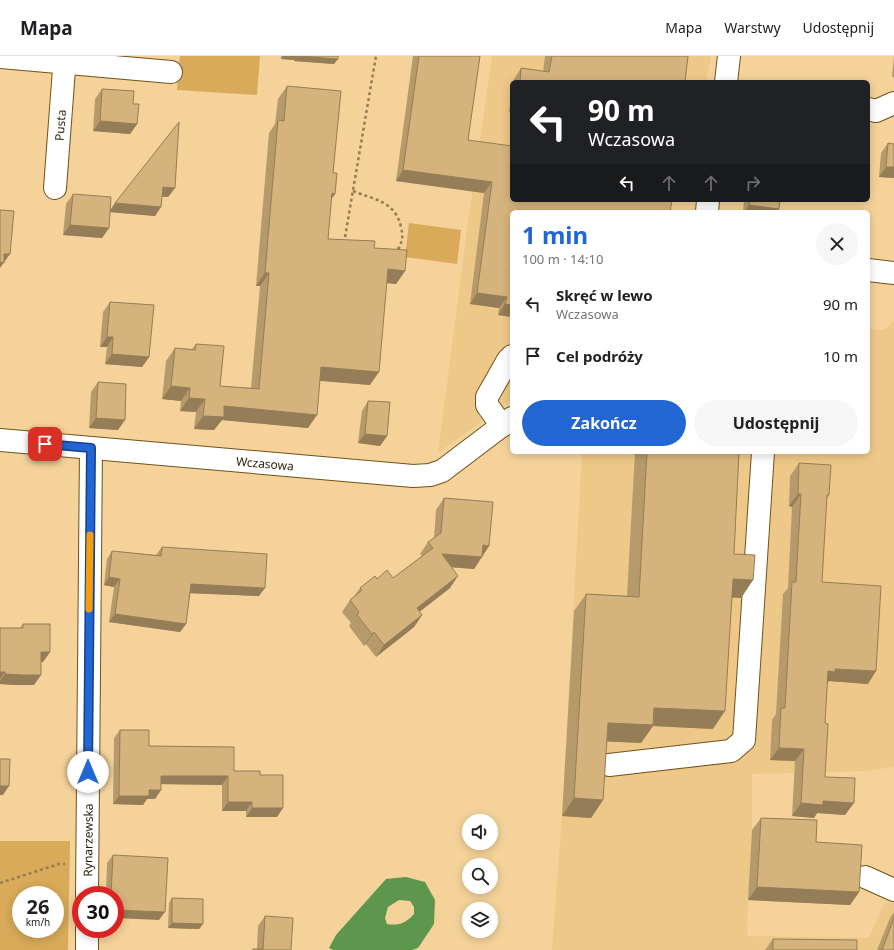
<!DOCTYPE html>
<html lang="pl">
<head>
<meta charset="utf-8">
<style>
	:root { --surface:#fff; --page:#f6f6f6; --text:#202124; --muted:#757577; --line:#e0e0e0; --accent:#2166d2 }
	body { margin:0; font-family:"Noto Sans",sans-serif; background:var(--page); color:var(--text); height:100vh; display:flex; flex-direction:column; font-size:15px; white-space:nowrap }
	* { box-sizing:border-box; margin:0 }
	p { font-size:13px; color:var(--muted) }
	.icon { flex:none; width:22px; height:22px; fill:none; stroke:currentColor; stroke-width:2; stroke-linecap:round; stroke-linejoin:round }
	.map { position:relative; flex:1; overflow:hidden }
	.panel { position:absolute; left:510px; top:154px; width:360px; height:244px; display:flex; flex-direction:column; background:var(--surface); border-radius:6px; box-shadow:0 2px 10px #0003 }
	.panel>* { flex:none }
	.top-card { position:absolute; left:510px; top:24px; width:360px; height:122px; border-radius:6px; box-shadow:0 2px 10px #0003; background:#202124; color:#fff; overflow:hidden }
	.fabs { position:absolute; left:462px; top:758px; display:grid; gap:8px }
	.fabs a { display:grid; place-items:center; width:36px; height:36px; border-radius:50%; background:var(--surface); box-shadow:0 2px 10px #0003; font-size:20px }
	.speed { position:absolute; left:12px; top:830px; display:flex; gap:8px; font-size:20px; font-weight:700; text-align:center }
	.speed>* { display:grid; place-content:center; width:52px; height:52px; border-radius:50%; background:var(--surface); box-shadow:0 2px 10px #0003; line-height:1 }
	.speed small { font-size:10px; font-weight:400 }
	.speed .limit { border:6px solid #d22; background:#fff; color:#111 }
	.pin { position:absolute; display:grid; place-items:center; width:34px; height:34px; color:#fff; margin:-17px; border-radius:8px; box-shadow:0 2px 6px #0006 }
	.me { position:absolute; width:44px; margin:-22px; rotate:0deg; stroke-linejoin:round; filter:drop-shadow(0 0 3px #0008) }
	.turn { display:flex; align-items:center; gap:14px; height:84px; padding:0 12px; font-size:18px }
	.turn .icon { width:52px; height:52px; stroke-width:2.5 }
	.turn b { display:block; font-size:28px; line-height:34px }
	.lanes { display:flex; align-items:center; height:38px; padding:0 12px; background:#0003; justify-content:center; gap:20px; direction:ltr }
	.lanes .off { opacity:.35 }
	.round { display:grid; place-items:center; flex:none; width:42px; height:42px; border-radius:21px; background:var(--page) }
	.overview { display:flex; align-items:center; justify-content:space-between; height:68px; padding:0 12px }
	h1 { font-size:24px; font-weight:700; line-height:30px; color:var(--accent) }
	.button { display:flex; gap:8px; margin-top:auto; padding:8px 12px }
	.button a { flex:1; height:46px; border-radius:24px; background:var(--accent); color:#fff; font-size:16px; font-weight:700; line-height:46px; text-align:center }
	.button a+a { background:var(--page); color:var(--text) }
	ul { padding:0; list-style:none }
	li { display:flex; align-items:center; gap:12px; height:52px; padding:0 12px }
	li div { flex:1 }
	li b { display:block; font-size:15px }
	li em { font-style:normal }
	header { display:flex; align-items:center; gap:24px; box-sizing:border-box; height:56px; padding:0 20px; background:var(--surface); border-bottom:1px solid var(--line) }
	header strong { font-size:19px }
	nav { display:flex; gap:22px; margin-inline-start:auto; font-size:14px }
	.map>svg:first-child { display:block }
	.built { fill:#eec888 }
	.green { fill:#d8aa59; fill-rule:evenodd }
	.water { fill:#5d974e; fill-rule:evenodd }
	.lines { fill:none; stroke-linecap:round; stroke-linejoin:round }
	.minor-casing { stroke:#70531a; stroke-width:24 }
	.path { stroke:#947c54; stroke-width:2.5; stroke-dasharray:3 3; stroke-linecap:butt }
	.minor { stroke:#fff; stroke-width:22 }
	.wall { fill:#b79a6b }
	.shaded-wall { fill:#957d57 }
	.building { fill:#d5b37c; stroke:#957d57 }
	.route-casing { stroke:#154288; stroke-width:10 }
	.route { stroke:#2166d2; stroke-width:7 }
	.slow { stroke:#f59e0b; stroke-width:7 }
	.labels { text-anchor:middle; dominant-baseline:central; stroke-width:4; stroke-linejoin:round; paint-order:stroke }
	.street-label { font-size:12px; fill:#2f220b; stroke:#f4d29a }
</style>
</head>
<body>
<header>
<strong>Mapa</strong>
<nav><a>Mapa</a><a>Warstwy</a><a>Udostępnij</a></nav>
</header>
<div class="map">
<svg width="894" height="894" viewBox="0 0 894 894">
	<rect width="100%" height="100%" fill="#f4d29a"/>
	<g class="built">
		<polygon points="492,0 711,0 706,26 512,26 512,343 438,397 467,173"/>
		<polygon points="894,264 894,711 865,715 752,718 752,774 747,872 748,880 869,882 884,847 894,846 894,894 552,894 562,760 582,396 868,396 868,273 884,274"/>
	</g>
	<g class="green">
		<polygon points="180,0 260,0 257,39 177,34"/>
		<polygon points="409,167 461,174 457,208 405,201"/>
		<path d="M0 785H70L68 894H0ZM21 839H55V873H21Z"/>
	</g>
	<path class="water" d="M406 821 425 826 435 844 434 868 418 892 412 894H333L329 892 336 879 386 823ZM399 844 410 845 414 851V858C406 867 399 870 387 868L385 862 388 851Z"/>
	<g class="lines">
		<g class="minor-casing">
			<g id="minor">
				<polyline points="0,1 171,16"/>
				<polyline points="726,26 729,0"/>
				<polyline points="868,53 876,55 894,47"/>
				<path id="s1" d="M55 132 65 0"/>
				<polyline points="707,156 708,144"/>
				<polyline points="868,214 894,217"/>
				<polyline points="502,370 487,349 487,341 508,304 512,300"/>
				<path id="s2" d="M0 384 413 420 430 419 442 415 512 362"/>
				<polyline points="609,709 731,695 744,684 763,396"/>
				<polyline points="865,821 894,834"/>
				<path id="s3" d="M87 839 91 392"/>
				<polyline points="87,873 87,894"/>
			</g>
		</g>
		<g class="path">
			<path d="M353 135C375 144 395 145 401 171 403 180 403 183 399 192L395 194"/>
			<polyline points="344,187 376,0"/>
			<polyline points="0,827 59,808 65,808"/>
		</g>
		<use href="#minor" class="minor"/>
	</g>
	<g class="wall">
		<polygon points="281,0 338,0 334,8 294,5 294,4 281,3"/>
		<polygon points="413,0 480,0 468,84 512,156 510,215 512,215 512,261 498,259 499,252 470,248 484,137 396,125"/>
		<polygon points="545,0 688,0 685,26 513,26 514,23 521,12 543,16"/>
		<polygon points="894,0 894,21 892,21"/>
		<polygon points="287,30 333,117 335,138 331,143 328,183 374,192 405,215 396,228 386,227 370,329 320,325 308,372 222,364 214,374 194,373 196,356 180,355 181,345 162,343 166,305 175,292 192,293 196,288 220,330 251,332 260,230 256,230 269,77 275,68 278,43"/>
		<polygon points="102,33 133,48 137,68 130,78 93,75 95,43"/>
		<polygon points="512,36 512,56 509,56"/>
		<polygon points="888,87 894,122 879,121 881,97"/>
		<polygon points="175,132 168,141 162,141 155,160 110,156 109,172 102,182 63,179 66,148 73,138 110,154"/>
		<polygon points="744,144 780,144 779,153 777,156 743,156"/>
		<polygon points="110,246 149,301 142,311 105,308 107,291 100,291 103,256"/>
		<polygon points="98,326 118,374 89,372 91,336"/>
		<polygon points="368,345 387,380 380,390 358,387 362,355"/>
		<polygon points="635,396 739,396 734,498 753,524 741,542 732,541 713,673 653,670 641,687 606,685 603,744 591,762 562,760 574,555 586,538 627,540"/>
		<polygon points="799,407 829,439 826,444 822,526 868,628 829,625 827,627 825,667 825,721 845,759 817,757 814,762 792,760 795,705 770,704 772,664 776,658 783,538 788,532 792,451 789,450 790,420"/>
		<polygon points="444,442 489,490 474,513 451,511 450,532 419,556 422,559 414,571 376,601 366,588 364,590 349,570 351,567 342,556 350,544 353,542 360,532 377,523 393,522 422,500 420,498 428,486 434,482 436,454"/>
		<polygon points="162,491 259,540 190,537 186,568 180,576 109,566 114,531 104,529 107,503 112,495 156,499"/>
		<polygon points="23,568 50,596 43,606 41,606 34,629 16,629 0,628 0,572 20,572"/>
		<polygon points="120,674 149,690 234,715 260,719 277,761 246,761 246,755 222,755 222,729 161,728 161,734 155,743 147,743 143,749 113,748 114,682"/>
		<polygon points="761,762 816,786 859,836 850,849 748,844 752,774"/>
		<polygon points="113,799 159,864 115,839 106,839 107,807"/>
		<polygon points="172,842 203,868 199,873 168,872 169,847"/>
		<polygon points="894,856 894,894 877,894 890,862"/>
		<polygon points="265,860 291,894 252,894 253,893 257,893 258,870"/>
		<polygon points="773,883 857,894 765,894"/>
	</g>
	<g class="shaded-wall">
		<polygon points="283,0 297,0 294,4 281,3"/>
		<polygon points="297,0 338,3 334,8 294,5"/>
		<polygon points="512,52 512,56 509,56"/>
		<polygon points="100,65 137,68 130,78 93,75"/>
		<polygon points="886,111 894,111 894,122 879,121"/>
		<polygon points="403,114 492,126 484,137 396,125"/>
		<polygon points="163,131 175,132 168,141 157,140"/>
		<polygon points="332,137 335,138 326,151"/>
		<polygon points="115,147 161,151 155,160 109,156"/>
		<polygon points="749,149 779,153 777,156 745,156"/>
		<polygon points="518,154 533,156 517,156"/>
		<polygon points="70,169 109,172 102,182 63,179"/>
		<polygon points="4,198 10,198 0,212 0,204"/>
		<polygon points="388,213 405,215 396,228 378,226"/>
		<polygon points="265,217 269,217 260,230 256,230"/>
		<polygon points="477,237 507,241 499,252 470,248"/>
		<polygon points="505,248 512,249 512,261 498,259"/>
		<polygon points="107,281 113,281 107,291 100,291"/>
		<polygon points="112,298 149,301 142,311 105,308"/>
		<polygon points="321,311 379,316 370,329 312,324"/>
		<polygon points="171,330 190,332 181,345 162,343"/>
		<polygon points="189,342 205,343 196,356 180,355"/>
		<polygon points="224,350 317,359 308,372 222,364 214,374 194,373 203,360"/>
		<polygon points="96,362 125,364 118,374 89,372"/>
		<polygon points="365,378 387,380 380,390 358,387"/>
		<polygon points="798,438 801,438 792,451 789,450"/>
		<polygon points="483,489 489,490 474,513 434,510 442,498"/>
		<polygon points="458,520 450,532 409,564 417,552"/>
		<polygon points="109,521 120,523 114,531 104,529"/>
		<polygon points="733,523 753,524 741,542 720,541"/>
		<polygon points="191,528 265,532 259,540 185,537"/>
		<polygon points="115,558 186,568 180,576 109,566"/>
		<polygon points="422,559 414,571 376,601 384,589"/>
		<polygon points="374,576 366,588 364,590 372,578"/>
		<polygon points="41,596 50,596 43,606 34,606"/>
		<polygon points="835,613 876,615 868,628 829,625 827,628 828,615"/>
		<polygon points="0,616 5,616 0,623"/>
		<polygon points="5,618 41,619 34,629 16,629 0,628 0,625"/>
		<polygon points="654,652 725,655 713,673 653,670 641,687 595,685 608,667"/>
		<polygon points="779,692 804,693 795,705 770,704"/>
		<polygon points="161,720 228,720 222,729 155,728"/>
		<polygon points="0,730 9,730 3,739 0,739"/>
		<polygon points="149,734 161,734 155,743 147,743 143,749 113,748 119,740"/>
		<polygon points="574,742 603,744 591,762 562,760"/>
		<polygon points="823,745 854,747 845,759 817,757 814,762 792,760 801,747"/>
		<polygon points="228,746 252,746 246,755 222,755"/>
		<polygon points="252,752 283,752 277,761 246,761"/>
		<polygon points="757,831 859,836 850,849 748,844"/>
		<polygon points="115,854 165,856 159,864 115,862"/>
		<polygon points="172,867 203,868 199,873 168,872"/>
	</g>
	<g class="building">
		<polygon points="297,0 338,0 338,3"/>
		<polygon points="419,0 480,0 468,84 512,90 512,144 672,144 670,156 533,156 518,154 518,156 512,156 512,201 510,215 512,215 512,249 505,248 507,241 477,237 492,126 403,114"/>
		<polygon points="552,0 688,0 685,26 520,26 521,12 549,16"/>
		<polygon points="287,30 341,35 333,117 337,117 335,138 332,137 328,183 375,185 374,192 407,194 405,215 388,213 379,316 321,311 317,359 224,350 224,361 203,360 205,343 189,342 190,332 171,330 175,292 195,294 196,288 224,290 220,330 259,333 269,217 265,217 278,64 284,65"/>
		<polygon points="102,33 134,35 133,48 139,48 137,68 100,65"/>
		<polygon points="179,66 175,132 163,131 161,151 115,147"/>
		<polygon points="888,87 894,88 894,111 886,111"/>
		<polygon points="73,138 111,141 109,172 70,169"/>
		<polygon points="750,144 780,144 779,153 749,149"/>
		<polygon points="0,154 14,155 10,198 4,198 4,207 0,206"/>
		<polygon points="110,246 154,249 149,301 112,298 113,281 107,281"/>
		<polygon points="98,326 126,328 125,364 96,362"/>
		<polygon points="368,345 390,346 387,380 365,378"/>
		<polygon points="647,396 739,396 734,498 755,499 753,524 733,523 725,655 654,652 653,669 608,667 603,744 574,742 586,538 639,541"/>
		<polygon points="799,407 831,409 829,439 827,439 822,526 881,530 876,615 835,613 835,616 828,615 825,667 828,668 825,721 855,722 854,747 823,745 823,749 801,747 804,693 779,692 781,652 785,652 792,526 796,526 801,438 798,438"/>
		<polygon points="444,442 493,446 489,490 483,489 482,501 442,498 458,520 417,552 422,559 384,589 374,576 372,578 357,559 359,556 350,544 362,534 360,532 375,520 377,523 387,514 393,522 433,492 428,486 441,477"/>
		<polygon points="162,491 267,498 265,532 191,528 186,568 115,558 120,523 109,521 112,495 161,500"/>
		<polygon points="23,568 50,568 50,596 41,596 41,619 23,619 5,618 5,616 0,616 0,572 23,572"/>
		<polygon points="120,674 149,674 149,690 234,691 234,715 260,715 260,719 283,719 283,752 252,752 252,746 228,746 228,720 161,720 161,734 149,734 149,740 119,740"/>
		<polygon points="0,703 10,703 9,730 0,730"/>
		<polygon points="761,762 817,764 816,786 862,789 859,836 757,831"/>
		<polygon points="113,799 168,802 165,856 115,854 115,839 111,839"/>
		<polygon points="172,842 203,843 203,868 172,867"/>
		<polygon points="265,860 293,862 291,894 253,894 253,893 263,893"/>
		<polygon points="894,862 894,894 882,894"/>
		<polygon points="773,883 857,884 857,894 773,894"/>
	</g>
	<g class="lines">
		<g class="route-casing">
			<polyline id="route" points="45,388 91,392 88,716"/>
		</g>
		<use href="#route" class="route"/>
		<polyline class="slow" points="89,553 90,479"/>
	</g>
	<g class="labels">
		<g class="street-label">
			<text stroke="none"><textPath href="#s1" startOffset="63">Pusta</textPath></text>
			<text stroke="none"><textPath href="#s2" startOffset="266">Wczasowa</textPath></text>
			<text stroke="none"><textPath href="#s3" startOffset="55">Rynarzewska</textPath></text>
		</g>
	</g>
</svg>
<div class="fabs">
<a><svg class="icon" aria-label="sound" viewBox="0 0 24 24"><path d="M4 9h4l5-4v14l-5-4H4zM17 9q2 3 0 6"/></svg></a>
<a><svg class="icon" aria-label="search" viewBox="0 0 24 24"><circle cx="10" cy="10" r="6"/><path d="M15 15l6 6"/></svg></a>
<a><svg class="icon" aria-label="layers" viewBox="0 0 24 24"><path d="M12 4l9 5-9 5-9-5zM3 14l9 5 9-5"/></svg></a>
</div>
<div class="speed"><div>26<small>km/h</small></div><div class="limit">30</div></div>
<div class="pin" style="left:45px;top:388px;background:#d93025"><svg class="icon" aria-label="arrive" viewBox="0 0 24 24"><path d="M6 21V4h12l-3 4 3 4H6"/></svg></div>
<svg class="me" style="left:88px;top:716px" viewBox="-20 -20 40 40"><circle r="19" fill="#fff"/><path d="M0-13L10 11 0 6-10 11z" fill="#2166d2"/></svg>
<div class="top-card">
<div class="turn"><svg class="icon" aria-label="left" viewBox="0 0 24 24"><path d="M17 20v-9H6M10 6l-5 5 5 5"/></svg><div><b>90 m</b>Wczasowa</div></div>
<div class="lanes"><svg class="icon" aria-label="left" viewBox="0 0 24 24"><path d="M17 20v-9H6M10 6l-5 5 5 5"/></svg><svg class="icon off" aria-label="ahead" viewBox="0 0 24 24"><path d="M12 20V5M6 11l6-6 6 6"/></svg><svg class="icon off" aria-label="ahead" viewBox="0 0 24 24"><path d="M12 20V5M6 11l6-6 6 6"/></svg><svg class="icon off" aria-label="right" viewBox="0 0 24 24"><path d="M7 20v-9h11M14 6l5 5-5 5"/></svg></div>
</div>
<section class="panel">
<div class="overview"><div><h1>1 min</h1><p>100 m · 14:10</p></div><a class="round"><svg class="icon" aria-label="close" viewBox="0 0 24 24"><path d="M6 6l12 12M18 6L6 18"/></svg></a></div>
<ul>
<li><svg class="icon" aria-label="left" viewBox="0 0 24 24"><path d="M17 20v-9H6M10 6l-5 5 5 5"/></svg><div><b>Skręć w lewo</b><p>Wczasowa</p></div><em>90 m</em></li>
<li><svg class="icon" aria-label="arrive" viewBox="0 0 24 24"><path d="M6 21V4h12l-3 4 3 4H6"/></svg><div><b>Cel podróży</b></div><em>10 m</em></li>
</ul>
<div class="button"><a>Zakończ</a><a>Udostępnij</a></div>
</section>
</div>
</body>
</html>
